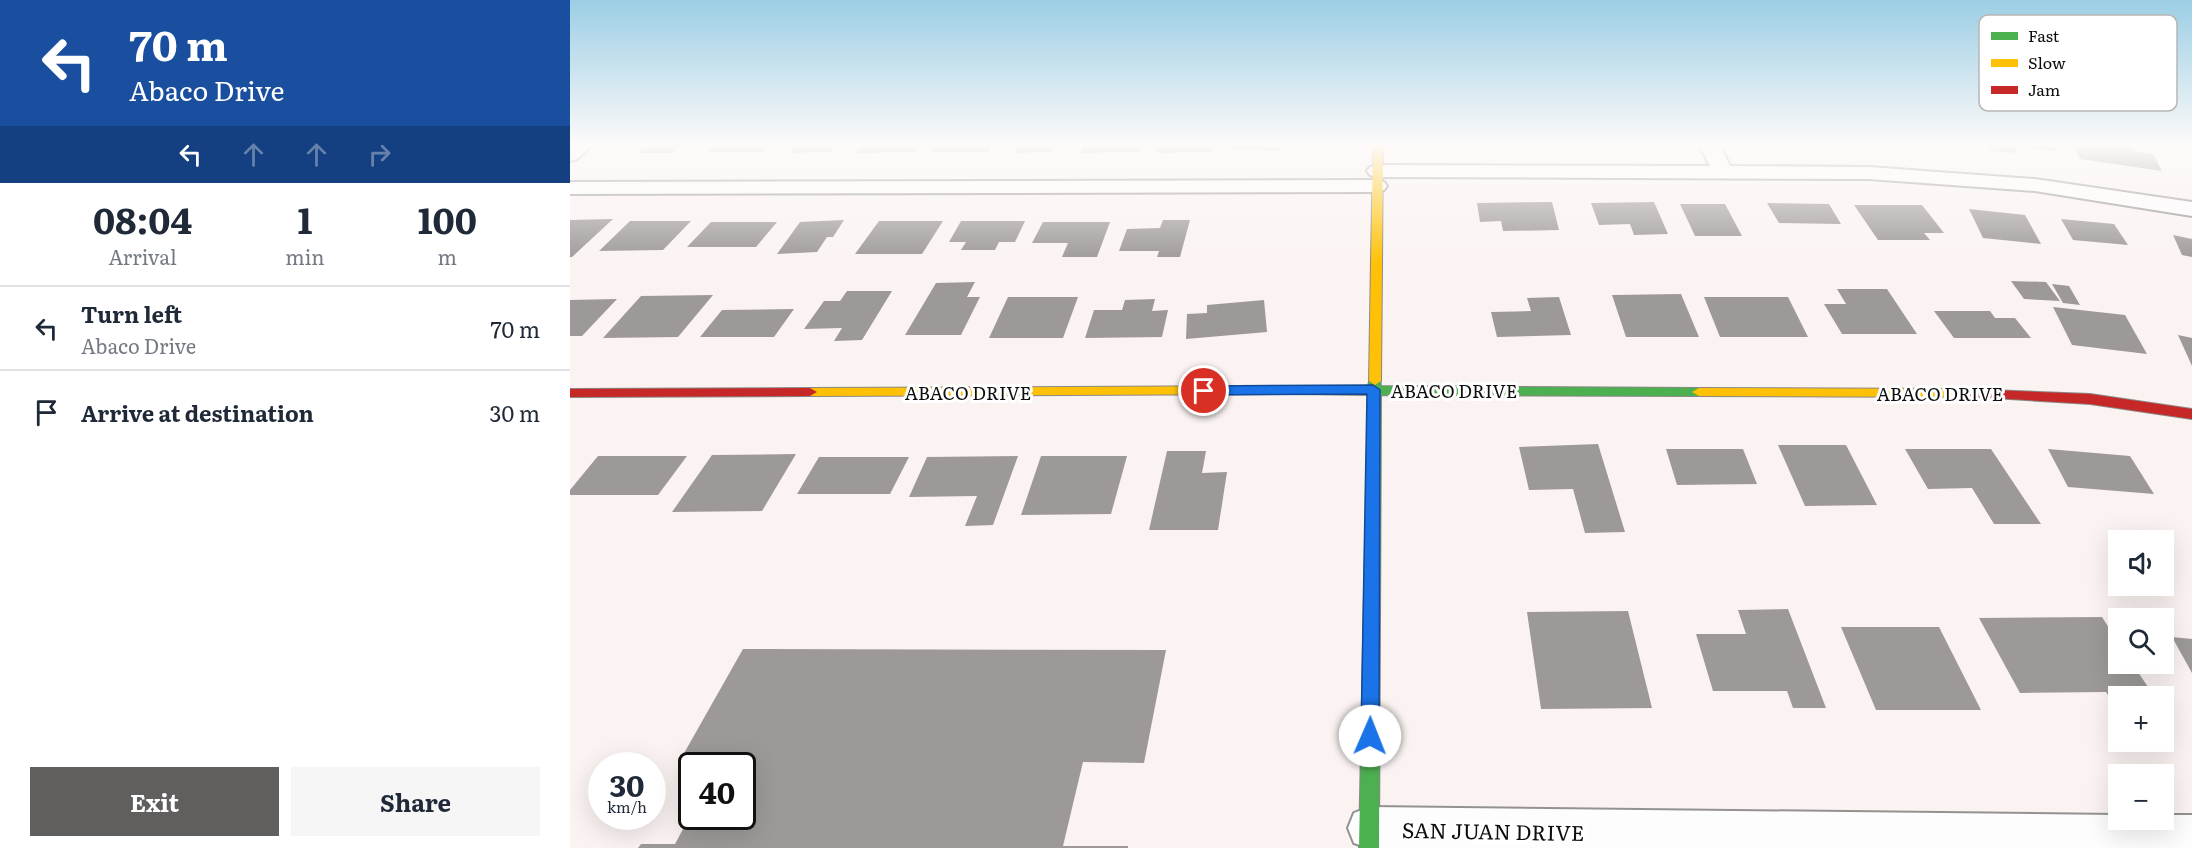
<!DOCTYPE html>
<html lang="en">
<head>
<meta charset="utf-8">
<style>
	:root { --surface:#fff; --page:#f6f6f7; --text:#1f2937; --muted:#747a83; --line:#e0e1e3; --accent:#615e5e }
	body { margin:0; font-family:Literata,serif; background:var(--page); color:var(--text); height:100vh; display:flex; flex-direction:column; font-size:22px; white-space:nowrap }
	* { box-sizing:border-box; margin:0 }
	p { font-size:20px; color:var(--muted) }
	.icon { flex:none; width:33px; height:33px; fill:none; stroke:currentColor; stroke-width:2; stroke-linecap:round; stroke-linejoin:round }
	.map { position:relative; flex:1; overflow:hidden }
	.drawer { display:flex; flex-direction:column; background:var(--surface); width:570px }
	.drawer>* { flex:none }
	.banner { background:#1a4fa0; color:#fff; overflow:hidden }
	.controls { position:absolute; left:1538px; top:530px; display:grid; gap:12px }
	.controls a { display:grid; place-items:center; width:66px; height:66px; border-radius:0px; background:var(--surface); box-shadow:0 6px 24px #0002; font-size:30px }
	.speed { position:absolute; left:18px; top:752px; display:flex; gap:12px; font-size:30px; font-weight:700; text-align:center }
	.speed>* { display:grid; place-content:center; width:78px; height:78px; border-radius:50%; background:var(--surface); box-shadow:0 6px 24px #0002; line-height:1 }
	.speed small { font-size:15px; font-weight:400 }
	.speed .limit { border:3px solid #111; border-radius:9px; background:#fff; color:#111 }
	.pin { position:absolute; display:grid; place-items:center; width:51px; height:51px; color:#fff; margin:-26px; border:3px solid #fff; border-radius:50%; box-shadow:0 2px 6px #0007 }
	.me { position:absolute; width:66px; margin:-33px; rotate:1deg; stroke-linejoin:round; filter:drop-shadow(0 0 4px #0008) }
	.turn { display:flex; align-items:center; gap:21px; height:126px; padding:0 30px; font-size:27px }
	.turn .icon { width:78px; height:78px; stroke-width:2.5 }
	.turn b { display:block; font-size:42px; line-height:51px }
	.lanes { display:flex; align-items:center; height:57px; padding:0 30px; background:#0003; justify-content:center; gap:30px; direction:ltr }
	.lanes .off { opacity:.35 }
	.eta { display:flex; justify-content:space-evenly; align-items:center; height:102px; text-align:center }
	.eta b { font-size:36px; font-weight:700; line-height:42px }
	.primary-button { display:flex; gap:12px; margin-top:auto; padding:12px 30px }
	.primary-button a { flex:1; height:69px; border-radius:0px; background:var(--accent); color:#fff; font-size:24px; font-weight:700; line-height:69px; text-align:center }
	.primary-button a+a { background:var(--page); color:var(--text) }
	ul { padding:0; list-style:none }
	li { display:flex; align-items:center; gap:18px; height:84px; padding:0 30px; border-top:2px solid var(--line) }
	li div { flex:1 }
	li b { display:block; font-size:22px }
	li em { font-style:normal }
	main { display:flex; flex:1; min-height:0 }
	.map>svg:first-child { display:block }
	.building { fill:#9e9999 }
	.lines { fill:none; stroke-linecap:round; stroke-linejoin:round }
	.street-casing { stroke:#949191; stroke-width:4 }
	.fast-casing { stroke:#8b8887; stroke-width:2 }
	.slow-casing { stroke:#8b8887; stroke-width:2 }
	.jam-casing { stroke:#8b8887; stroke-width:2 }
	.street { fill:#fefdfd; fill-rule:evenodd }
	.fast { fill:#4caf50; fill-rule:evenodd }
	.slow { fill:#ffc107; fill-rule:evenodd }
	.jam { fill:#c62828; fill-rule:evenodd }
	.route { fill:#1a73e8; stroke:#114b97; stroke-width:1.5 }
	.labels { text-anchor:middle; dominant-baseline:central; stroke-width:6; stroke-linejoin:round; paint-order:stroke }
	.street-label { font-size:18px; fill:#0e0e0e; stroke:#fff }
	.near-street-label { font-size:21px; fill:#0e0e0e; stroke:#fff }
	.key { fill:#fff; stroke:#b7b7b7; stroke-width:1.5 }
	.key-label { font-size:16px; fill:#0e0e0e }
</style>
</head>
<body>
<main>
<section class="drawer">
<div class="banner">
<div class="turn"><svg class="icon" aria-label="left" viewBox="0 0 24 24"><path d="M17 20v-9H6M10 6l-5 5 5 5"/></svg><div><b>70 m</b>Abaco Drive</div></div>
<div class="lanes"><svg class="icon" aria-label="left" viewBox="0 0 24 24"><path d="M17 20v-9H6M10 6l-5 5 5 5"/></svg><svg class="icon off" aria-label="ahead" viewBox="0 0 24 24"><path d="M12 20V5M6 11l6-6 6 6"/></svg><svg class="icon off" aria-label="ahead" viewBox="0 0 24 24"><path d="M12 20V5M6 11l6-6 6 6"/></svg><svg class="icon off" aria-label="right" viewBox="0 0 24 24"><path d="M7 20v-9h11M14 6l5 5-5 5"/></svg></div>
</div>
<div class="eta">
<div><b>08:04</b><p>Arrival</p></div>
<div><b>1</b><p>min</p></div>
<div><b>100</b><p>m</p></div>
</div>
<ul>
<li><svg class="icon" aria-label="left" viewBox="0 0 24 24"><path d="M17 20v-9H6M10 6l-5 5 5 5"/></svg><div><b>Turn left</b><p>Abaco Drive</p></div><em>70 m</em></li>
<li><svg class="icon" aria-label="arrive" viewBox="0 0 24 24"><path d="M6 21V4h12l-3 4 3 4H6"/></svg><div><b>Arrive at destination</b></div><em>30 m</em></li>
</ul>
<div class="primary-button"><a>Exit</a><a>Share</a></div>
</section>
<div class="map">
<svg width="1622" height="848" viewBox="0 0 1622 848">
	<rect width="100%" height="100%" fill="#faf3f2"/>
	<g class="building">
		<polygon points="77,144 112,144 102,153 67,153"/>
		<polygon points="145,144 201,144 194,152 137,152"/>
		<polygon points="226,144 268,144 261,152 219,153"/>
		<polygon points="293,144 350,144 345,152 286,153"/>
		<polygon points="366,144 423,144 419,152 360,152"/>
		<polygon points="448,144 484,144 480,152 444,153"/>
		<polygon points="514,144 571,144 569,152 510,153"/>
		<polygon points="588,144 644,144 642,152 585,153"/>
		<polygon points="661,144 712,144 709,151 660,149"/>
		<polygon points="1417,144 1483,144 1487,151 1444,147 1447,153 1421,151"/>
		<polygon points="1504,144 1562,145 1566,151 1583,154 1592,171 1510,159"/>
		<polygon points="982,202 989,230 933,231 931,221 910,222 907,203"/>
		<polygon points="1084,202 1098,234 1064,235 1060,224 1029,225 1021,203"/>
		<polygon points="1197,203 1259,204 1271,224 1209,223"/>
		<polygon points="1110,204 1155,204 1172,236 1125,236"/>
		<polygon points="1284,205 1352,205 1374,233 1354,233 1360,240 1308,240"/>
		<polygon points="1399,209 1455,215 1471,244 1413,238"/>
		<polygon points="43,219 2,257 0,257 0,220"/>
		<polygon points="1491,219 1544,224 1558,245 1503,240"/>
		<polygon points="274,220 263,237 257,237 247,252 207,254 230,222"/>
		<polygon points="593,220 620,220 610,257 587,257 589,251 549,251 557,229 590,228"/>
		<polygon points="60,221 121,221 93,250 29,251"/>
		<polygon points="309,221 373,221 352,254 285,254"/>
		<polygon points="391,221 455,221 445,242 429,242 425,250 391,250 396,242 379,242"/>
		<polygon points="141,222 207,222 186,247 117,247"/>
		<polygon points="473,222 540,222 527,257 492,257 498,243 462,243"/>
		<polygon points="1603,235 1622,239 1622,257 1612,255"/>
		<polygon points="1441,281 1476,282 1490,301 1454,299"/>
		<polygon points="405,282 397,297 410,297 391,335 335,335 366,283"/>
		<polygon points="1482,284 1499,286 1510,305 1493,303"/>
		<polygon points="1267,289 1317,289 1347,334 1272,334 1254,304 1276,304"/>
		<polygon points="277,291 322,291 292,340 264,341 272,328 234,329 254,301 270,301"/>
		<polygon points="1111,294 1129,337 1056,337 1042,295"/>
		<polygon points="143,295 108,337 33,338 71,296"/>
		<polygon points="438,297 508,297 493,338 419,338"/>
		<polygon points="989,297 1001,335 927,337 921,312 961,311 957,298"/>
		<polygon points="1134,297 1218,297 1238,337 1150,337"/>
		<polygon points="47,299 12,336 0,336 0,300"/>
		<polygon points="585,299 582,311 598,310 592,337 515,338 524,310 552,310 555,300"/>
		<polygon points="694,300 697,332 616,339 617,314 637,313 637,305"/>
		<polygon points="1483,307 1555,315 1577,354 1502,345"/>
		<polygon points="224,309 204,337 130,337 152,310"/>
		<polygon points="1364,311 1420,311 1425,318 1445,318 1461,338 1384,338"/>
		<polygon points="1608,335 1622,338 1622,366"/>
		<polygon points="1028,444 1055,532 1015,533 1003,489 959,490 949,447"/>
		<polygon points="1208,445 1276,445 1307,505 1235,506"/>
		<polygon points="1096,449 1173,449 1187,484 1107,485"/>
		<polygon points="1335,449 1421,449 1471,524 1424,524 1402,488 1358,489"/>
		<polygon points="1478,449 1560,456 1584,494 1498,487"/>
		<polygon points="597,451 636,451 632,473 657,472 648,530 579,530"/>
		<polygon points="226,454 192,511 102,512 142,455"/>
		<polygon points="28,456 117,456 88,495 0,495 0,490"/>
		<polygon points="448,456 423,525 395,526 407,496 339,497 357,457"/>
		<polygon points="471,456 557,456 541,514 451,515"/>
		<polygon points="249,457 339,457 320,494 227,494"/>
		<polygon points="1218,609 1256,708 1223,708 1217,691 1143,691 1126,634 1176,634 1168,610"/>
		<polygon points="1058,611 1082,708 971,709 957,612"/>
		<polygon points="1532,617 1548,642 1548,663 1562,663 1584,696 1548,696 1548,711 1536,692 1450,693 1409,618"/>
		<polygon points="1271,627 1369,627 1411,710 1306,710"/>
		<polygon points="1602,637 1622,639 1622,673"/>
		<polygon points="173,649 596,650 574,763 513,762 493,846 558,846 558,848 68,848 71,844 105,844 120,816 172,816 172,765 147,765 153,755 113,755"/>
	</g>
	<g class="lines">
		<g class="street-casing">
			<g id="street">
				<polygon points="1,144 24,144 7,159 0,161"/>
				<polygon points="1129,144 1149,144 1160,166 1299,167 1465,179 1622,202 1622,216 1465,191 1299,179 807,177 800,175 797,171 800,167 807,165 1140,166"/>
				<polygon points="807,180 814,182 817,186 814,190 807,192 0,194 0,182"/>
				<polygon points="799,807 1548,815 1548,819 1593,819 1593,815 1622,815 1622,848 798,848 784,843 778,828 784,813"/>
			</g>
		</g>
		<g class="fast-casing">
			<polygon id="fast" points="805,377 810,378 811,386 1129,388 1136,392 1129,396 811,395 809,848 789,848 798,395 726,394 720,390 726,386 798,386 800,378"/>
		</g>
		<g class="slow-casing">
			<g id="slow">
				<polygon points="803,144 813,144 811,381 805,385 799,381"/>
				<polygon points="726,386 732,390 726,394 240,396 233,392 240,388"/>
				<polygon points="1129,388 1395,389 1402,393 1395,397 1129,396 1122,392"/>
			</g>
		</g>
		<g class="jam-casing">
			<g id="jam">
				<polygon points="240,388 247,392 240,396 0,397 0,389"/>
				<polygon points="1395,389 1520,394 1622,409 1622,419 1520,404 1390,396 1388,393"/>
			</g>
		</g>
		<use href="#street" class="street"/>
		<use href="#fast" class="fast"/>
		<use href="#slow" class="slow"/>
		<use href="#jam" class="jam"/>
	</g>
	<linearGradient id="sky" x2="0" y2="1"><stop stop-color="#9ccee5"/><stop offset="0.55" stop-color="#fdfaf9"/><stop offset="1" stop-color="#fdfaf9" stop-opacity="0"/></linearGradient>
	<rect width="1622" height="263" fill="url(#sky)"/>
	<polygon class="route" points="803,385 810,390 809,736 806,742 800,745 793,742 791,736 797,394 634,395 628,391 634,386"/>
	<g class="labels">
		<g class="street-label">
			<text x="884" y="390">ABACO DRIVE</text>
			<text x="398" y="392">ABACO DRIVE</text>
			<text x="1370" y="393">ABACO DRIVE</text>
		</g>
		<g class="near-street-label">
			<text transform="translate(923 830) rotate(1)">SAN JUAN DRIVE</text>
		</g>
	</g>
	<rect x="1409" y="15" width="198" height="96" rx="9" class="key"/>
	<rect x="1421" y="32" width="27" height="8" fill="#4caf50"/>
	<rect x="1421" y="59" width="27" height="8" fill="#ffc107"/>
	<rect x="1421" y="86" width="27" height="8" fill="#c62828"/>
	<g class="key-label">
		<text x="1458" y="42">Fast</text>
		<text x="1458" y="69">Slow</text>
		<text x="1458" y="96">Jam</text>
	</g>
</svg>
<div class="controls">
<a><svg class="icon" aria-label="sound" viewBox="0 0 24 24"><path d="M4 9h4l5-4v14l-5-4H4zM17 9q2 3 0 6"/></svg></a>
<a><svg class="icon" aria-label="search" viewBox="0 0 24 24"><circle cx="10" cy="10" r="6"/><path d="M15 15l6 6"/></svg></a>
<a>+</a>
<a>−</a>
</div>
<div class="speed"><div>30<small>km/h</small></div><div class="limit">40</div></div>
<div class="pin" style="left:634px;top:391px;background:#d93025"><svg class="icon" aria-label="arrive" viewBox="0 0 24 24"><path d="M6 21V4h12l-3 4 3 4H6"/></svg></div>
<svg class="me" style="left:800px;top:736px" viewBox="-20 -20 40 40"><circle r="19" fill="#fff"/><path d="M0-13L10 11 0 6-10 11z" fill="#1a73e8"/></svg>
</div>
</main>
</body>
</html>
